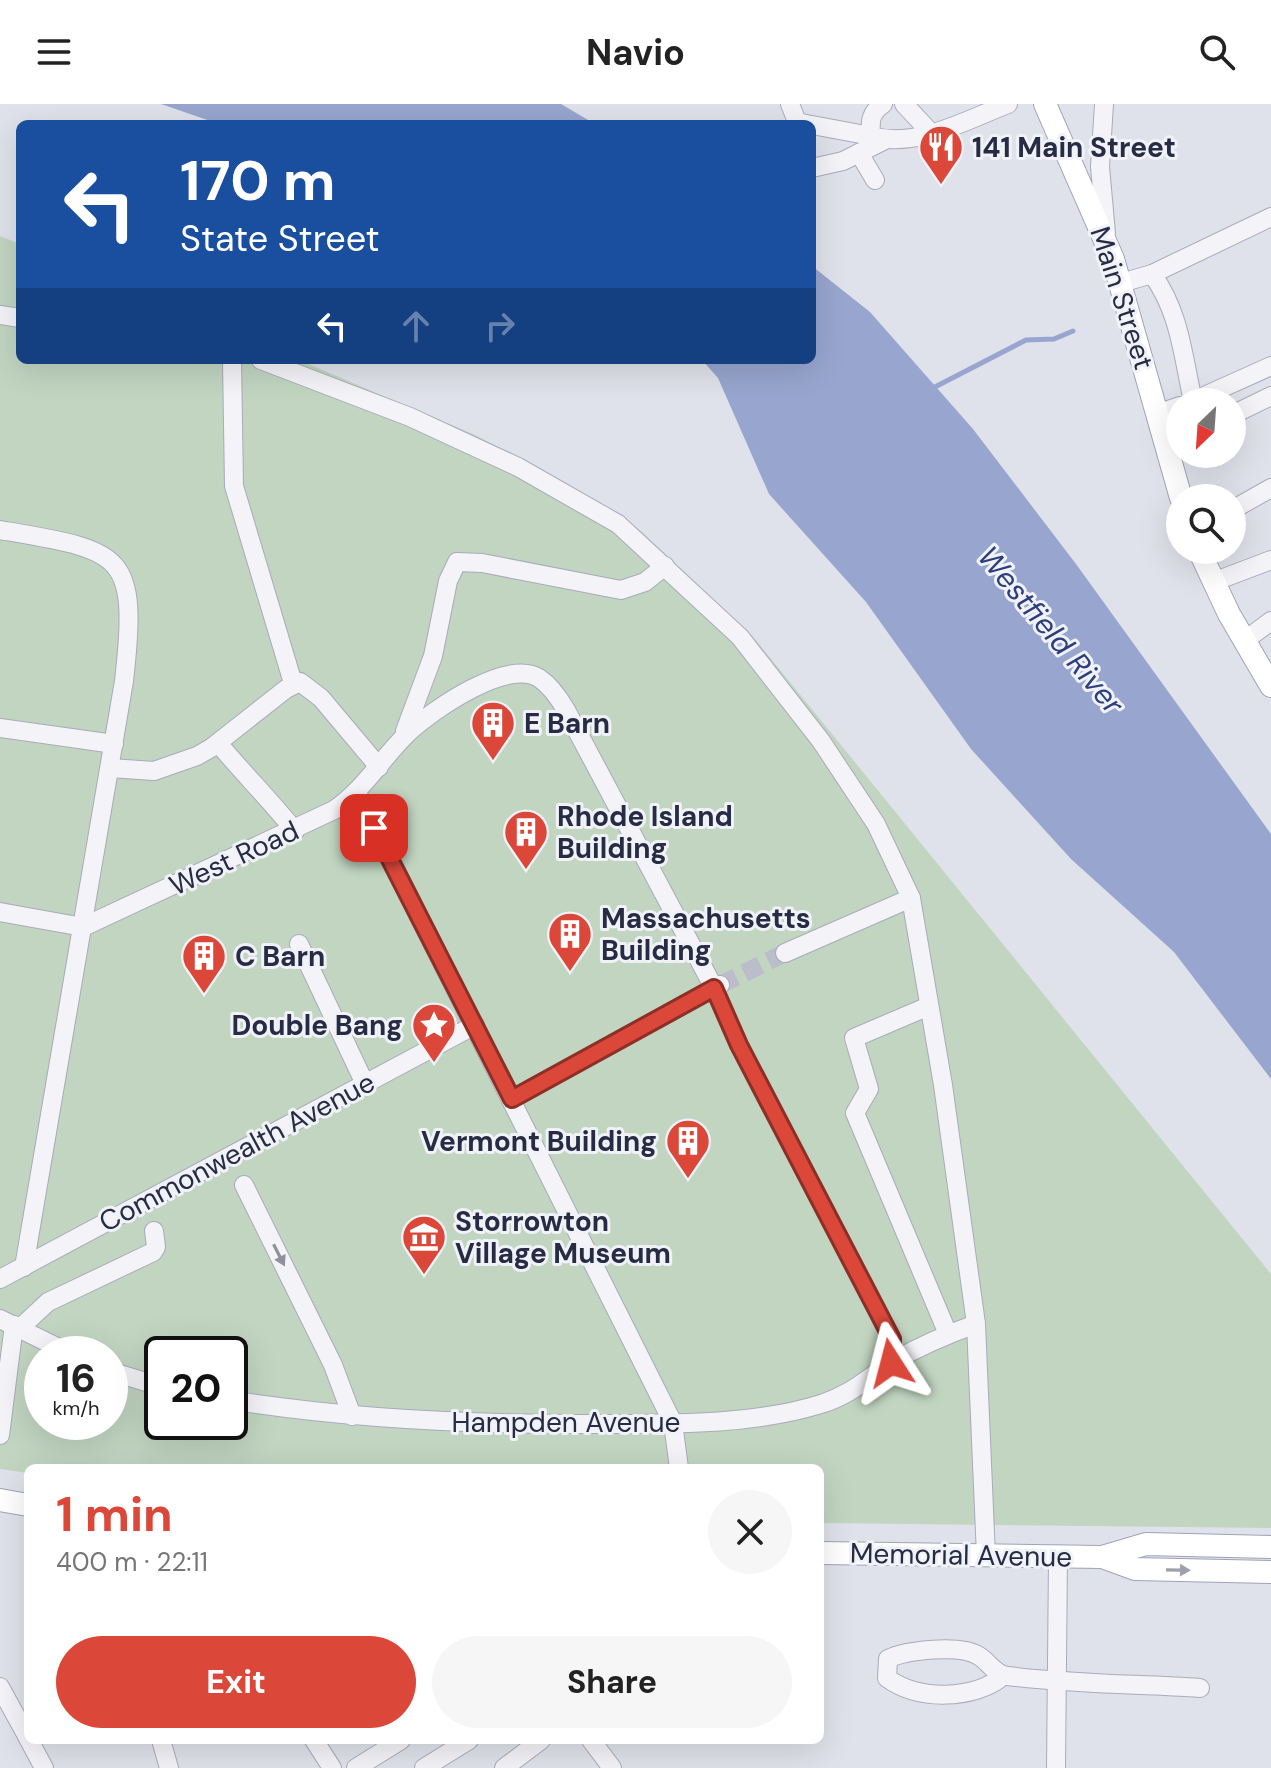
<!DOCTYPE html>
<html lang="en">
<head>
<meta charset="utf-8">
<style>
	:root { --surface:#fff; --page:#f6f6f6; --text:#222; --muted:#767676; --accent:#db483a }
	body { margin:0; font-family:"DM Sans",sans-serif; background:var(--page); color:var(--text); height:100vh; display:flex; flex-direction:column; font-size:30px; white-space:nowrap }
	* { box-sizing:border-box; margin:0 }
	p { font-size:26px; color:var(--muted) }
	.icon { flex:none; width:44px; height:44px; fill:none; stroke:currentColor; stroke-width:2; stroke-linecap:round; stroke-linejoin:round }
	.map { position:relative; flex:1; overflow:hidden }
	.side { position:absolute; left:24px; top:1360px; width:800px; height:280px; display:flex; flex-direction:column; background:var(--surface); border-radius:12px; box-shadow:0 8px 32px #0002 }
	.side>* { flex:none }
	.hud { position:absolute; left:16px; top:16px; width:800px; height:244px; border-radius:12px; box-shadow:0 8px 32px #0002; background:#1a4fa0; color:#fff; overflow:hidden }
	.needle { width:52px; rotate:205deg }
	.buttons { position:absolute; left:1166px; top:284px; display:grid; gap:16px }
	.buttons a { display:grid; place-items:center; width:80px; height:80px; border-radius:50%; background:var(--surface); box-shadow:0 8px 32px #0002; font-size:40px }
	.speed { position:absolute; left:24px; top:1232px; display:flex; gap:16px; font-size:40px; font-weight:700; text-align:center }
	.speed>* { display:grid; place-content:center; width:104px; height:104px; border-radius:50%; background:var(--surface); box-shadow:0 8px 32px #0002; line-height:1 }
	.speed small { font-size:20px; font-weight:400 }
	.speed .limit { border:4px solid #111; border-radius:12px; background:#fff; color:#111 }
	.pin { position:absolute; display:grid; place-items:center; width:68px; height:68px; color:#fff; margin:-34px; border-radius:16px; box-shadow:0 4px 12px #0006 }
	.me { position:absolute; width:88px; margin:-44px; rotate:351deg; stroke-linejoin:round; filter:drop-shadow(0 0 6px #0008) }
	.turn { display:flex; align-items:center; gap:28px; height:168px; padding:0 32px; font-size:36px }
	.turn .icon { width:104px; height:104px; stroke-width:2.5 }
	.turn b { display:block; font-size:56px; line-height:68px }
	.lanes { display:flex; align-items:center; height:76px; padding:0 32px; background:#0003; justify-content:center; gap:40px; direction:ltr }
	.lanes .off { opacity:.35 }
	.round { display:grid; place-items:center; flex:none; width:84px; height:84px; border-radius:42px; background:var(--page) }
	.summary { display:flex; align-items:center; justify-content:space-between; height:136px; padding:0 32px }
	h1 { font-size:48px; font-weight:700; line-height:60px; color:var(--accent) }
	.action { display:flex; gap:16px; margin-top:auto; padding:16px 32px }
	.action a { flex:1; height:92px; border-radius:48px; background:var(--accent); color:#fff; font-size:32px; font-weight:700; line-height:92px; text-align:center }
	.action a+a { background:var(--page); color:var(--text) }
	header { display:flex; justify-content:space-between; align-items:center; height:104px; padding:0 32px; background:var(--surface); font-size:36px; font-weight:700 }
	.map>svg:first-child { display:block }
	.green { fill:#c1d5c1; fill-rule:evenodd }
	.water { fill:#98a5ce }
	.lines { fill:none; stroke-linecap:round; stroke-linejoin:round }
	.stream { stroke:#98a5ce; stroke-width:5 }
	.minor-tunnel { stroke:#bbbdca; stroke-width:18; stroke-dasharray:18 9; stroke-linecap:butt }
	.minor-casing { stroke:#a8abb9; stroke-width:20 }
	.major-casing { stroke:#9ea3b8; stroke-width:24 }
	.minor { stroke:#f4f4f8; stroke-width:18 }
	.major { stroke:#fff; stroke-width:22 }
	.oneway { fill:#8e909e }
	.oneway2 { fill:#9ea0ab }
	.route-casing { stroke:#8e2f26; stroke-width:20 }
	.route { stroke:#db483a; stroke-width:14 }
	.labels { text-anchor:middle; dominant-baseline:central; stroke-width:6; stroke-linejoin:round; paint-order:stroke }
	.poi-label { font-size:28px; font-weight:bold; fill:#272b44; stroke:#f0f2f8; text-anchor:start }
	.street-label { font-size:28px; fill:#272b44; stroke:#f0f2f8 }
	.water-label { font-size:30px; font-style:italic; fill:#2d3e7c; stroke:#f0f2f8 }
</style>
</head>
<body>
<header><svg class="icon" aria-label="menu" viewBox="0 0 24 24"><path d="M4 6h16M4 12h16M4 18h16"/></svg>Navio<svg class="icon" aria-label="search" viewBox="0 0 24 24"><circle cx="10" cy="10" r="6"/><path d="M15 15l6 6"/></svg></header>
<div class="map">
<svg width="1271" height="1664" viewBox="0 0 1271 1664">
	<rect width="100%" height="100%" fill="#e0e2eb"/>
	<path class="green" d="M0 132 20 140V256H299L473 330 543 366 642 428 754 534 1271 1170V1424L820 1419V1364H28V1369L0 1365ZM42 1250H110V1318H42ZM162 1250H230V1318H162Z"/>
	<g class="water">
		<polygon points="161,0 561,0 595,20 219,20"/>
		<polygon points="812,162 870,208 973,325 1076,460 1271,730 1271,975 1174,848 1071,755 971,645 866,498 769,390 718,274 702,256 812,256"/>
	</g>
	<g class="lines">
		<polyline class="stream" points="931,285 1026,236 1054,235 1073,227"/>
		<polyline class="minor-tunnel" points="720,881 785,849"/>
		<g class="minor-casing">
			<g id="minor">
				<polyline points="790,0 797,18 807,20"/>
				<path d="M883 0C870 9 870 17 871 32 916 45 966 16 1008 0"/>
				<polyline points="904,0 931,29"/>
				<polyline points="1104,0 1100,63 1106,129"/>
				<polyline points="812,21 871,32"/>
				<polyline points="859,49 875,76"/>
				<polyline points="812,64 843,57 885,36"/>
				<path d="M1152 170C1180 208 1183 253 1193 297"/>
				<polyline points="1121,179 1152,170 1271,113"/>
				<polyline points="0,211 20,214"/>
				<polyline points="232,256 234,382 293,579"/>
				<polyline points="261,256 410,313 518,363 618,420 740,533 821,637 876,720 911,794 943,981 976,1220 986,1452"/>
				<polyline points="1191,298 1271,262"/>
				<polyline points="1157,310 1180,302"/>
				<polyline points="1232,311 1271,292"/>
				<polyline points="1232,406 1271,384"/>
				<path d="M0 426C122 447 139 446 124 577L24 1163"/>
				<polyline points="1213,478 1271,456"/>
				<polyline points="1244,537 1271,517"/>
				<polyline points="0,624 114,640"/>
				<polyline points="405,627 433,552 448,477 457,458 482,459 621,486 645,478 665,462"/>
				<path d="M218 639C243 669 270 696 295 727"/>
				<polyline points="110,664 154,667 197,652 211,644 286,585 300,578 321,594 379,663"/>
				<polyline points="357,689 673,1319 679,1364"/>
				<path d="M0 808 83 823 334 706C366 684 382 653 410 627 434 605 508 554 539 574 551 582 559 594 566 606L714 884 739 941 892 1235 891 1259"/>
				<polyline points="299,840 365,980"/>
				<polyline points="785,849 911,794"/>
				<polyline points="929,902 854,934 869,985 855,1009 948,1230"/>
				<polyline points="512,995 720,881"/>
				<polyline points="244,1081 333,1261 352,1312"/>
				<polyline points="0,1175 475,921"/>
				<polyline points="0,1215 71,1250"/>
				<polyline points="20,1224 48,1198 153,1148 156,1143 154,1127"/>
				<polyline points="110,1267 162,1283"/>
				<path d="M230 1296C354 1316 479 1321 605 1320 676 1320 753 1321 821 1300 853 1290 868 1273 894 1257 920 1242 948 1230 976 1220"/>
				<polyline points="0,1331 14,1221"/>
				<path d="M1003 1572C974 1596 918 1597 887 1574L888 1555C906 1546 961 1540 979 1552 989 1558 995 1571 1008 1572 1072 1580 1137 1580 1200 1584"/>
				<polyline points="0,1583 28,1634"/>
				<polyline points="29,1636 44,1664"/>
				<polyline points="161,1636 169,1664"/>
				<polyline points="314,1636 332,1664"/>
				<polyline points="591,1636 612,1664"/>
				<polyline points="356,1664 401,1636"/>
				<polyline points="424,1664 469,1636"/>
				<polyline points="504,1664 541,1636"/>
				<polyline points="1056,1664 1058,1453"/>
			</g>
		</g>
		<g class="major-casing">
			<g id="major">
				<polyline points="1045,0 1113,155 1181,394"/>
				<polyline points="1199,446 1229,510 1271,582"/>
				<polyline points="0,1396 28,1401"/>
				<polyline points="820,1449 1102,1453 1146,1440 1271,1443"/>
				<polyline points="1102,1453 1135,1465 1271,1468"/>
			</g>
		</g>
		<use href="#minor" class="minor"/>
		<use href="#major" class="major"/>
	</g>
	<defs><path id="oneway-solid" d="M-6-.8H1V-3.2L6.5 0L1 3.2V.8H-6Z" transform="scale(2)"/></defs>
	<use class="oneway" href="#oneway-solid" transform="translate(279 1151) rotate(63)"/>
	<use class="oneway2" href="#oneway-solid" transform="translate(1178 1466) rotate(1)"/>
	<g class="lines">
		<g class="route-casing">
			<polyline id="route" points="374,724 512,995 714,884 739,941 892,1235 891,1259"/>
		</g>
		<use href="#route" class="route"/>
	</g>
	<defs>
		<g id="restaurant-pin" transform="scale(2.3)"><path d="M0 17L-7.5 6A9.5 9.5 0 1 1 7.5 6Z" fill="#db483a" stroke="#f0f2f8"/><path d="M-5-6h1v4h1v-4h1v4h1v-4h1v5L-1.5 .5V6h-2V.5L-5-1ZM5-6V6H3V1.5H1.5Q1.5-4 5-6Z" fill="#fff"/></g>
		<g id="building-pin" transform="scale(2.3)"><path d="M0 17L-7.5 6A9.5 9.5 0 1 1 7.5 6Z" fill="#db483a" stroke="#f0f2f8"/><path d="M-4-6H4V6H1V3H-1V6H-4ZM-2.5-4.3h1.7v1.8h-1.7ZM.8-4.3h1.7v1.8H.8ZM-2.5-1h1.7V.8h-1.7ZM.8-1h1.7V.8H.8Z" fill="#fff"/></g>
		<g id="sight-pin" transform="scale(2.3)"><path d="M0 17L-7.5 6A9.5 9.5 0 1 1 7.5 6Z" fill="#db483a" stroke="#f0f2f8"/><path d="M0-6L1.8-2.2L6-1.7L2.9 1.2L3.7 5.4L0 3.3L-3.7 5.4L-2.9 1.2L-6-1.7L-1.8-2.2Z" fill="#fff"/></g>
		<g id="museum-pin" transform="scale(2.3)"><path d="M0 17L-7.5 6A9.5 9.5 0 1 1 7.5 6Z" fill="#db483a" stroke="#f0f2f8"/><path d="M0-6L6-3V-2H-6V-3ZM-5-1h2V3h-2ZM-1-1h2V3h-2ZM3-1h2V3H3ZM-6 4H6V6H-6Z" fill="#fff"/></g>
	</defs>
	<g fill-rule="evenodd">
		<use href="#restaurant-pin" x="941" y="43"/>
		<use href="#building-pin" x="493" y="619"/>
		<use href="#building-pin" x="526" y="728"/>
		<use href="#building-pin" x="570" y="830"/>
		<use href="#building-pin" x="204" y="852"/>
		<use href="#sight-pin" x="434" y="921"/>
		<use href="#building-pin" x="688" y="1037"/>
		<use href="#museum-pin" x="424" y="1133"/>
	</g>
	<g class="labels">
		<g class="poi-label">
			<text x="972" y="43">141 Main Street</text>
			<text x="524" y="619">E Barn</text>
			<text x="557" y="712">Rhode Island<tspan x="557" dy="32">Building</tspan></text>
			<text x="601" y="814">Massachusetts<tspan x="601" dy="32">Building</tspan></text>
			<text x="235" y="852">C Barn</text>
			<text x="403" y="921" text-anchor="end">Double Bang</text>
			<text x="657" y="1037" text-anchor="end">Vermont Building</text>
			<text x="455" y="1117">Storrowton<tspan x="455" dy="32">Village Museum</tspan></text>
		</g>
		<g class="street-label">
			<text transform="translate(1122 194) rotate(72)">Main Street</text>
			<text transform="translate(234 754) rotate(-25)">West Road</text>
			<text transform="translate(237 1048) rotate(-28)">Commonwealth Avenue</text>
			<text x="566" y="1318">Hampden Avenue</text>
			<text transform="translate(961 1451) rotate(1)">Memorial Avenue</text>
		</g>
		<g class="water-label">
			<text transform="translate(1051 526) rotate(50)">Westfield River</text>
		</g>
	</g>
</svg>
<div class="buttons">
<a><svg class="needle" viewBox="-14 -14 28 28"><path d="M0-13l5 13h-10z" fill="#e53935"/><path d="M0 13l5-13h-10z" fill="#767676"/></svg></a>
<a><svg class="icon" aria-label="search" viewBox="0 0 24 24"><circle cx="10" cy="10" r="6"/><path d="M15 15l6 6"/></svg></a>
</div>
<div class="speed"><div>16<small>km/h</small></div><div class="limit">20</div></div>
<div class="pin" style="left:374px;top:724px;background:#d93025"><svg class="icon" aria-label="arrive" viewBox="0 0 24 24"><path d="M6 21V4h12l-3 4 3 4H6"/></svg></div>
<svg class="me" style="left:891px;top:1259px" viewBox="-20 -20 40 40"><path d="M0-17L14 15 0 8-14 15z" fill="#db483a" stroke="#fff" stroke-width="4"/></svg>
<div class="hud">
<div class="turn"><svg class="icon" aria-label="left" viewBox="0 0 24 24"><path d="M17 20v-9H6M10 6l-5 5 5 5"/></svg><div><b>170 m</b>State Street</div></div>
<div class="lanes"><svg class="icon" aria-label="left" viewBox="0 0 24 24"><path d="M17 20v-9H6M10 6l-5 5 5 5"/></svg><svg class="icon off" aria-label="ahead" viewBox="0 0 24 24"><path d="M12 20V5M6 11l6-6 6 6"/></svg><svg class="icon off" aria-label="right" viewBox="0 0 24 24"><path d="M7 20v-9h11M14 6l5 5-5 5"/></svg></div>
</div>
<section class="side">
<div class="summary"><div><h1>1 min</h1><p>400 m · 22:11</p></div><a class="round"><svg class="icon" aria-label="close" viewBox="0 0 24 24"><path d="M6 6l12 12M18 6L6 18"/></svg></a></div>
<div class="action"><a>Exit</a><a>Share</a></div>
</section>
</div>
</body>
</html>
